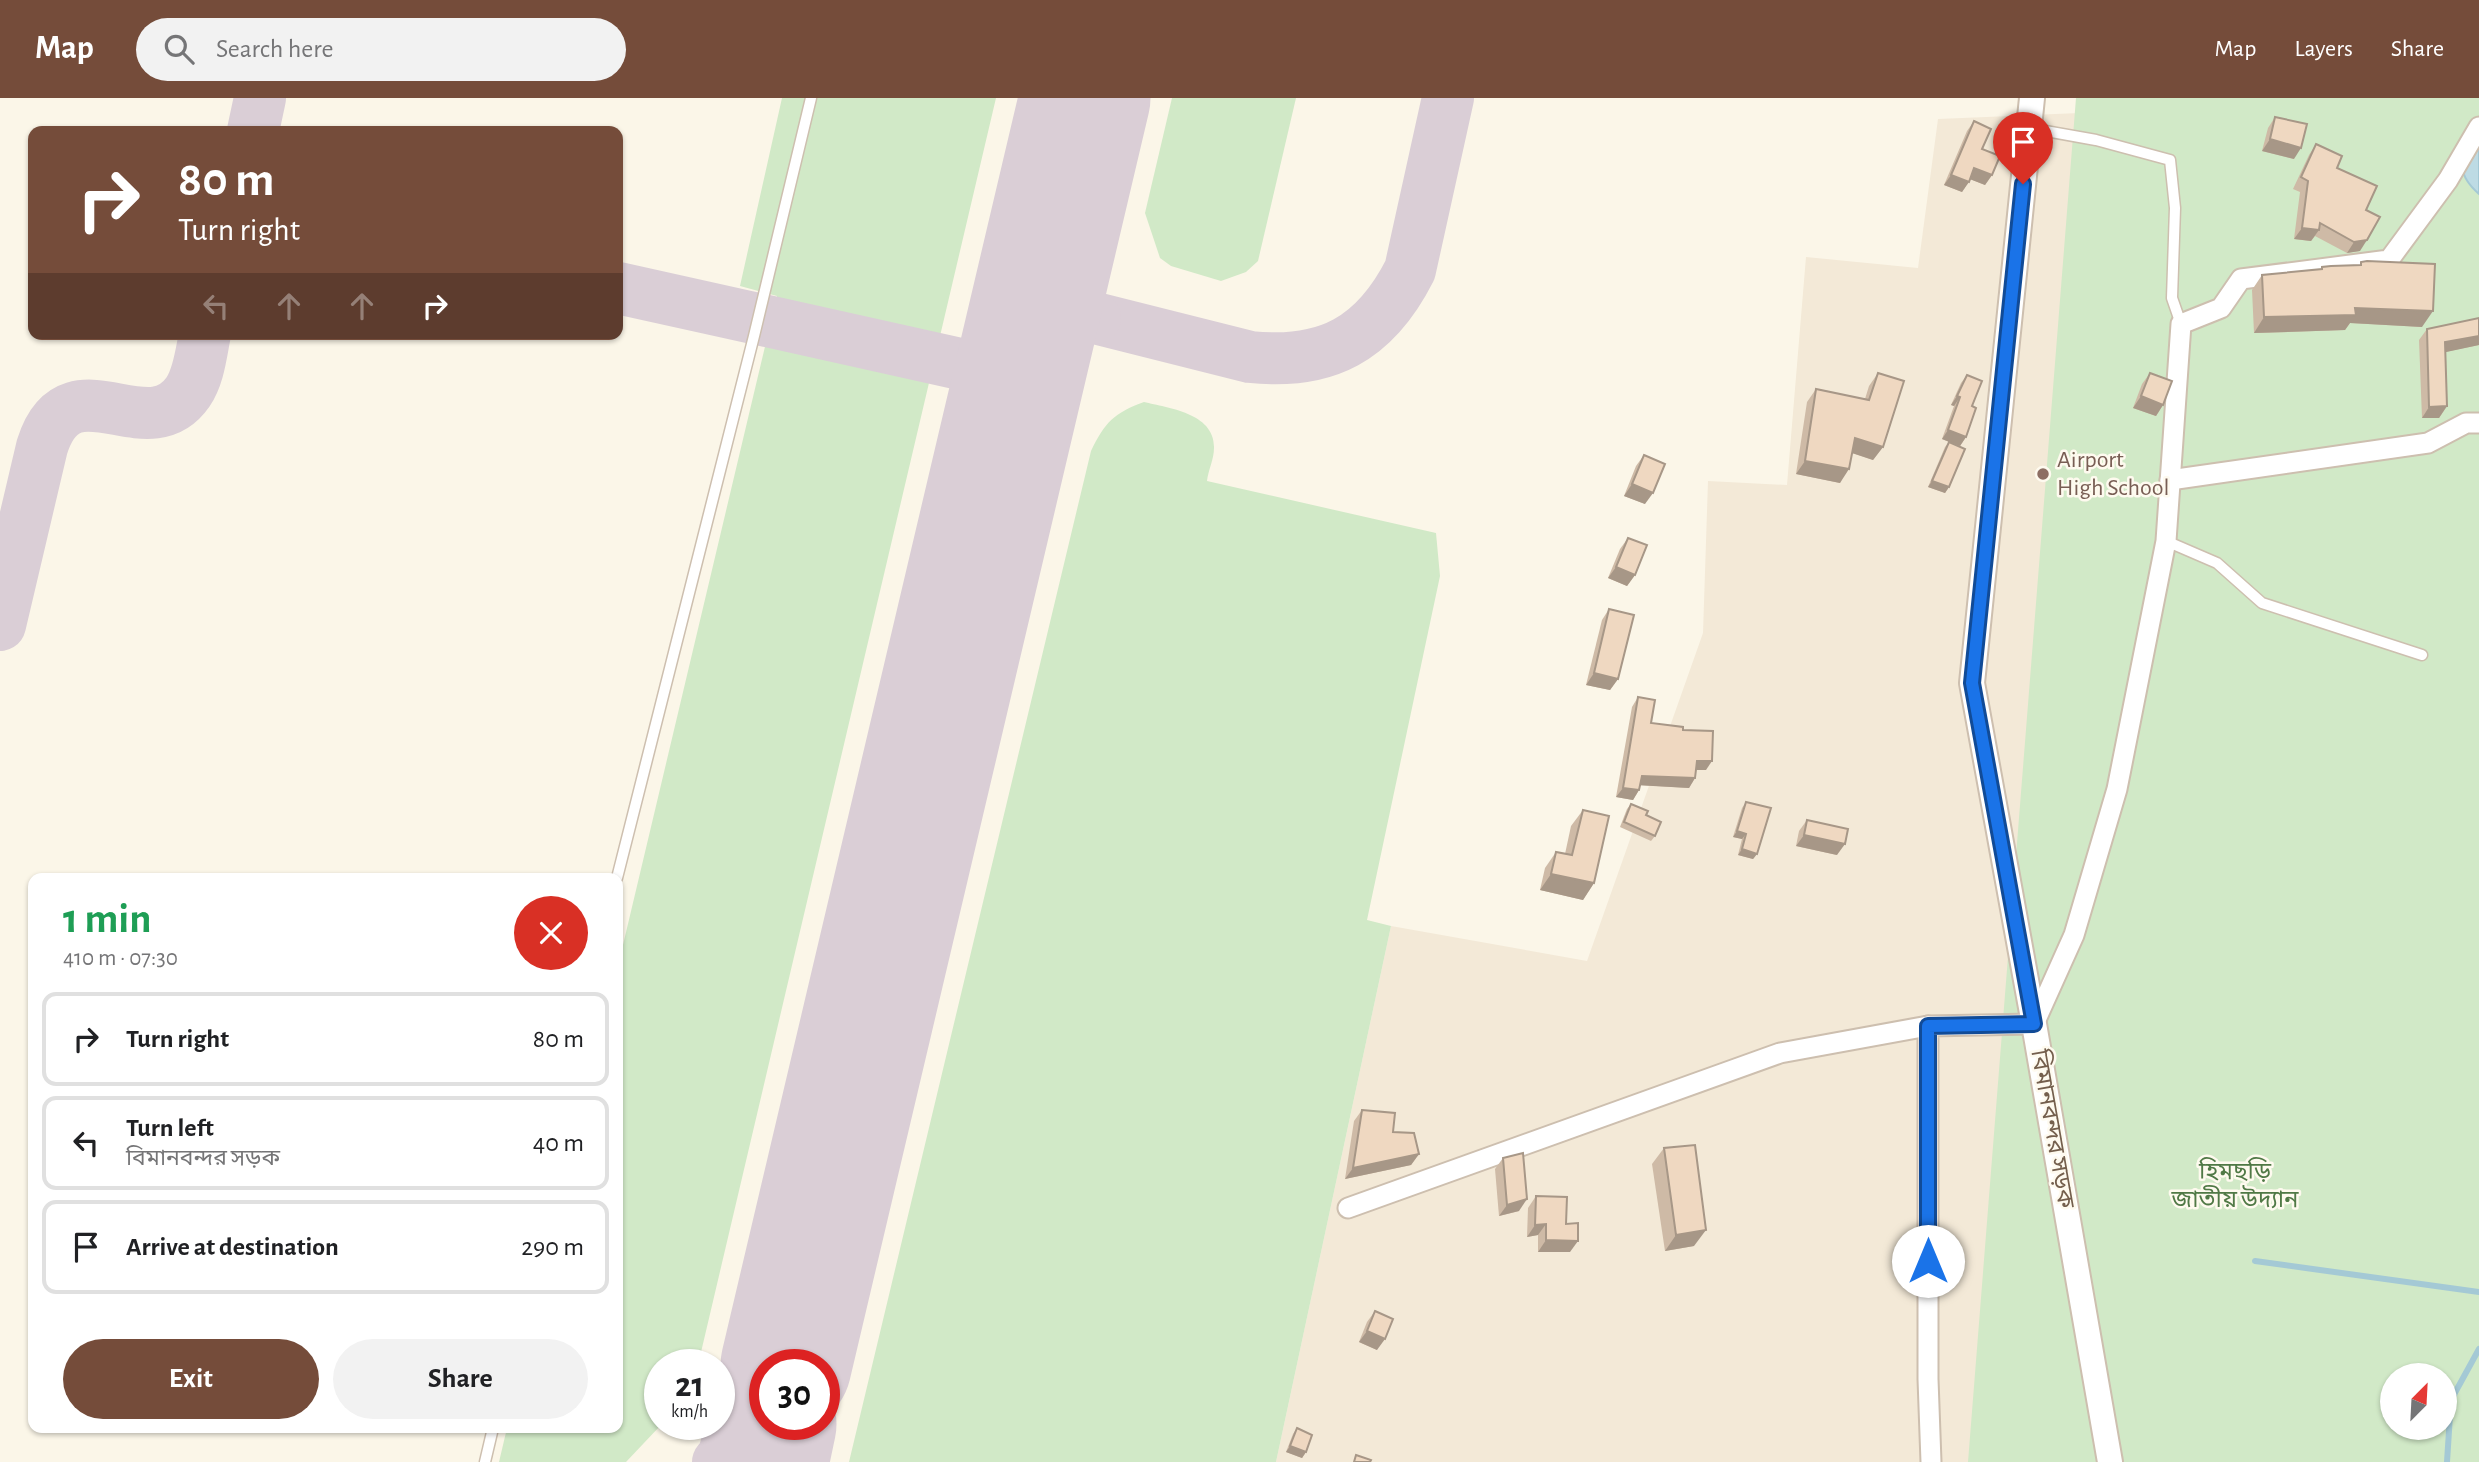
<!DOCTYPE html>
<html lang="en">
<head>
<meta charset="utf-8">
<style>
	:root { --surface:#fff; --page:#f2f2f2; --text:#202124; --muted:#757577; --line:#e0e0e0; --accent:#754c3a }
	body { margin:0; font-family:"Alegreya Sans","Noto Sans Bengali",sans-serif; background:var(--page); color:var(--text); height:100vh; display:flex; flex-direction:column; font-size:26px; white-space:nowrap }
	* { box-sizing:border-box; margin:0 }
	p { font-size:23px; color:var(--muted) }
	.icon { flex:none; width:38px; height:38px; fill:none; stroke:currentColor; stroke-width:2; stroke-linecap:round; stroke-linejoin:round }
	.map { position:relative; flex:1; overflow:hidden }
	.drawer { position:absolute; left:28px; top:775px; width:595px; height:560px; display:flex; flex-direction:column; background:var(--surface); border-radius:14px; box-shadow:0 2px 5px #0004 }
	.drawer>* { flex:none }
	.top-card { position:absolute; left:28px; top:28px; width:595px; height:214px; border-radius:14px; box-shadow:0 2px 5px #0004; background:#754c3a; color:#fff; overflow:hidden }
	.needle { width:46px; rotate:24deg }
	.buttons { position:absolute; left:2380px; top:1265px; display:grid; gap:14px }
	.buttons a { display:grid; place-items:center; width:77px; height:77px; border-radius:50%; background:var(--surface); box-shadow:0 2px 5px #0004; font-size:35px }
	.speed { position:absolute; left:644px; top:1251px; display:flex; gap:14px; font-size:35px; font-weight:700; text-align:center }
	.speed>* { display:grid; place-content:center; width:91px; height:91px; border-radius:50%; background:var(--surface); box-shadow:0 2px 5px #0004; line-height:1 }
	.speed small { font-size:18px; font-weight:400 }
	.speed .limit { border:10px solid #d22; background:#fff; color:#111 }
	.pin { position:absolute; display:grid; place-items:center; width:60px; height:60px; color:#fff; margin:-72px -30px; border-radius:50% 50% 50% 0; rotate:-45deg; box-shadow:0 0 7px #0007 }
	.pin .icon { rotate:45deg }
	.me { position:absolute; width:77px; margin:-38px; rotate:0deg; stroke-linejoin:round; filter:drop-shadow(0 0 5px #0008) }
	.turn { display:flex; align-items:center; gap:24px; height:147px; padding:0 35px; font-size:32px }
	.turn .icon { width:91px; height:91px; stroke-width:2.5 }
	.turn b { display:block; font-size:49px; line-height:60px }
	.lanes { display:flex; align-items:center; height:66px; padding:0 35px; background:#0003; justify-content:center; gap:35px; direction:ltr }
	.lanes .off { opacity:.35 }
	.round { display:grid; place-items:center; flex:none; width:74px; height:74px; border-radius:37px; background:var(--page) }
	.head { display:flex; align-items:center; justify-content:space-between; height:119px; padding:0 35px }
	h1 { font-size:42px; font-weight:700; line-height:52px; color:#1e9e55 }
	.action { display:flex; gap:14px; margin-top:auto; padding:14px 35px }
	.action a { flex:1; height:80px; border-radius:42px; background:var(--accent); color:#fff; font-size:28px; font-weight:700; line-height:80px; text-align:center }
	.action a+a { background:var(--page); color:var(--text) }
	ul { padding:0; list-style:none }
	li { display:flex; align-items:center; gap:21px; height:94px; margin:0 14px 10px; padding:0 21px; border:4px solid var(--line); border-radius:14px }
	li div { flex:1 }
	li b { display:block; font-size:26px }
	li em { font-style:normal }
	header { display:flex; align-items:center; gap:42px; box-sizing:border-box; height:98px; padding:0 35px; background:var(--accent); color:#fff }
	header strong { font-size:33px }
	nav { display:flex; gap:38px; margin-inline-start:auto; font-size:24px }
	.search { width:490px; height:63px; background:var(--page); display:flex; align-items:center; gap:18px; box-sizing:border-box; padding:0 24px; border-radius:38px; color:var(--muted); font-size:26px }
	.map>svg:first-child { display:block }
	.residential { fill:#f3e9d7; fill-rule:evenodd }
	.green { fill:#d1e9c7; fill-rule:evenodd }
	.water { fill:#bddbe4; stroke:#a4c9d5; stroke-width:2 }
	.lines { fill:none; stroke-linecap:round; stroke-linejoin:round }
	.stream { stroke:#a4c9d5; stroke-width:6 }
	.taxiway { stroke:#daced6; stroke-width:52 }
	.runway { stroke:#daced6; stroke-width:131 }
	.service-casing { stroke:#cdbfaf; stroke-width:13 }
	.minor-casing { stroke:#cdbfaf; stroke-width:23 }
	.tertiary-casing { stroke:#cdbfaf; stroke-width:28 }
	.service { stroke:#fff; stroke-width:10 }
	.minor { stroke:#fff; stroke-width:19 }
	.tertiary { stroke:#fff; stroke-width:24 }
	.wall { fill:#cebaa6 }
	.shaded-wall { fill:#a79787 }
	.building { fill:#efd8c1; stroke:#a79787; stroke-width:2 }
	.route-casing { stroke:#114b97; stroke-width:18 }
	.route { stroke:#1a73e8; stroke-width:12 }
	.education-dot { fill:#8d6e63; stroke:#fefaef; stroke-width:2.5 }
	.labels { text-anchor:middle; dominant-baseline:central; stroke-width:5; stroke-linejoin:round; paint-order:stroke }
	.education-label { font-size:24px; fill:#785e54; stroke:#fefaef; text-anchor:start }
	.street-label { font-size:24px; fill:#745f4d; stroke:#fefaef }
	.park-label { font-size:24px; fill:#507946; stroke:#fefaef }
</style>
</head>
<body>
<header>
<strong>Map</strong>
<div class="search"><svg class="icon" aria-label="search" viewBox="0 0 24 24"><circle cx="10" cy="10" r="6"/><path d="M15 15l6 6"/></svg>Search here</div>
<nav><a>Map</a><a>Layers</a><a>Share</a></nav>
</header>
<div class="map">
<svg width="2479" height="1364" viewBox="0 0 2479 1364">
	<rect width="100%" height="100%" fill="#fbf6e8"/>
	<path class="residential" d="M2200 0H2479V1364H1276L1391 828 1587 863 1703 535 1708 383 1787 387 1806 159 1918 170 1938 21 2196 10ZM2392 1278H2445V1330H2392Z"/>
	<g class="green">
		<polygon points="782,0 996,0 698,1267 660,1267 661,1327 626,1364 499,1364 507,1330 618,1330 618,868 777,198 740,188"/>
		<polygon points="1172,0 1296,0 1258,163 1246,174 1221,183 1171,168 1160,160 1145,115"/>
		<path d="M2076 0H2479V1364H1968ZM2392 1278H2445V1330H2392Z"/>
		<path d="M1144 304C1168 310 1215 315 1214 350 1214 361 1208 373 1207 383L1436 435 1440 478 1367 822 1391 828 1276 1364H849L1091 353C1105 324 1114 315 1144 304Z"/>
	</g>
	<path class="water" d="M2479 32V96C2451 71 2465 61 2479 32Z"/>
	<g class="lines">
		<g class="stream">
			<polyline points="2255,1163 2479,1194"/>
			<polyline points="2447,1364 2451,1302 2479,1251"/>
		</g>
		<g class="taxiway">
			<polyline points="253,33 260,0"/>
			<polyline points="618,190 1019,279"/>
			<path d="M1095 220 1250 259C1327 267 1375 241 1410 172L1448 0"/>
			<path d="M1023 265C1039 229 1054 216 1095 220 1065 207 1049 190 1049 156"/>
			<path d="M0 527 42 349C70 259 147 353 188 294 199 278 201 255 205 236"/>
			<polyline points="718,1364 765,1311"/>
		</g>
		<g class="runway">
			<polyline points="786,1267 1085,0"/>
			<polyline points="763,1364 771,1326"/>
		</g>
		<g class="service-casing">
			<g id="service">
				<polyline points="2029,30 2096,42 2170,62 2175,110 2172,200 2181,226"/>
				<polyline points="2166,443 2217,465 2262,505 2422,557"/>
				<polyline points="617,780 754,238 811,0"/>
				<polyline points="485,1364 493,1330"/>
			</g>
		</g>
		<g class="minor-casing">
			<g id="minor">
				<polyline points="2170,382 2428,345 2466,325 2479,325"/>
				<polyline points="1348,1110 1780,955 1928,928"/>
				<polyline points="1931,1364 1928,1281 1928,928 2034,926 2074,837 2117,691 2166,443 2181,226 2221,210 2241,181 2389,162 2448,82 2479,29"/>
			</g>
		</g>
		<g class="tertiary-casing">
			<polyline id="tertiary" points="2032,0 1972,585 2034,926 2110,1364"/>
		</g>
		<use href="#service" class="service"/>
		<use href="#minor" class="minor"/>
		<use href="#tertiary" class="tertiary"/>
	</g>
	<g class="wall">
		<polygon points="2275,19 2294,61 2262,53 2268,30"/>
		<polygon points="1974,23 1982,51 1992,77 1985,87 1970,81 1962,94 1944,87 1967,33"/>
		<polygon points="2316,46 2337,70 2366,112 2360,153 2347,155 2315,138 2311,143 2294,141 2300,94 2293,91 2309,57"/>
		<polygon points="2361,164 2422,229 2350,225 2345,232 2254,235 2252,192 2262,177 2320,171 2322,169 2360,167"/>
		<polygon points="2479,220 2479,247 2445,254 2447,308 2439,320 2422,320 2419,242 2427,231"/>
		<polygon points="1878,275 1883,349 1873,362 1852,355 1840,385 1796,376 1807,304 1816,291 1865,301 1869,288"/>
		<polygon points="2150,275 2163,307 2156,318 2133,310 2142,286"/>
		<polygon points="1967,277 1972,308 1966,339 1960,348 1949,389 1945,395 1928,389 1945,349 1949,344 1942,341 1954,308 1951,307 1961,285"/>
		<polygon points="1644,357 1645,406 1624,398 1636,368"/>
		<polygon points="1628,440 1635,477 1627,488 1608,480 1620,451"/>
		<polygon points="1609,511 1618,581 1610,592 1586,587 1602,522"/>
		<polygon points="1638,599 1651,625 1683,632 1706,672 1696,672 1695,680 1689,690 1640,687 1639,692 1633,702 1616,699 1632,609"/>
		<polygon points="1746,704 1757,756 1753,761 1738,757 1742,741 1733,739 1742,710"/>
		<polygon points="1631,706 1655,738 1651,743 1620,729 1627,711"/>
		<polygon points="1583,712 1594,785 1583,802 1540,792 1545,770 1556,754 1565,756 1571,728"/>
		<polygon points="1807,722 1837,757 1796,748 1799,733"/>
		<polygon points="1362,1012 1393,1034 1419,1056 1411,1067 1345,1081 1354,1023"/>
		<polygon points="1664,1050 1694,1148 1665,1153 1652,1066"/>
		<polygon points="1503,1060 1519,1113 1499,1118 1495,1071"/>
		<polygon points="1536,1098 1566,1126 1570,1154 1538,1154 1538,1137 1527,1139 1528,1110"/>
		<polygon points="1375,1213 1377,1252 1359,1244 1367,1224"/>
		<polygon points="1297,1330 1306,1354 1302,1360 1286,1354 1293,1336"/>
	</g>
	<g class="shaded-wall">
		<polygon points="2270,41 2301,50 2294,61 2262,53"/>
		<polygon points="1974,70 1992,77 1985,87 1967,80"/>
		<polygon points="1951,77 1969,84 1962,94 1944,87"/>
		<polygon points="2302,130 2319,132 2311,143 2294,141"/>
		<polygon points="2367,142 2360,153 2347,155 2354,144"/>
		<polygon points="2355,210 2433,213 2422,229 2350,225 2345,232 2254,235 2264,219"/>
		<polygon points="2479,238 2479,247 2437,256 2445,244"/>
		<polygon points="1957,298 1960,299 1954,308 1951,307"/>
		<polygon points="2141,298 2163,307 2156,318 2133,310"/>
		<polygon points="2447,308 2439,320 2422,320 2429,309"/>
		<polygon points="1948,332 1966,339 1960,348 1942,341"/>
		<polygon points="1855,340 1883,349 1873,362 1846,353"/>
		<polygon points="1805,363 1849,371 1840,385 1796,376"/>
		<polygon points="1932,383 1949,389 1945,395 1928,389"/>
		<polygon points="1632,386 1653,395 1645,406 1624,398"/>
		<polygon points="1616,469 1635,477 1627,488 1608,480"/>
		<polygon points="1594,575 1618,581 1610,592 1586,587"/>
		<polygon points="1697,663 1712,663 1706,672 1690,672"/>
		<polygon points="1642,678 1695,680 1689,690 1635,687"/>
		<polygon points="1623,690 1639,692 1633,702 1616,699"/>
		<polygon points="1737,733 1746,736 1742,741 1733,739"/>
		<polygon points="1804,737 1845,746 1837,757 1796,748"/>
		<polygon points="1742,751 1757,756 1753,761 1738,757"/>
		<polygon points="1551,776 1594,785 1583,802 1540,792"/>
		<polygon points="1419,1056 1411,1067 1345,1081 1353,1070"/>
		<polygon points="1527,1101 1519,1113 1499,1118 1507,1107"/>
		<polygon points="1546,1126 1538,1137 1527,1139 1535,1127"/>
		<polygon points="1706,1132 1694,1148 1665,1153 1676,1137"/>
		<polygon points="1546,1142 1578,1143 1570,1154 1538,1154"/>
		<polygon points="1367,1233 1385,1241 1377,1252 1359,1244"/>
		<polygon points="1290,1348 1306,1354 1302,1360 1286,1354"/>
	</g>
	<g class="building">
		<polygon points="2275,19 2307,26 2301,50 2270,41"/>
		<polygon points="1974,23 1991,31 1982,51 2000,58 1992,77 1974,70 1969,84 1951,77"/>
		<polygon points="2316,46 2342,58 2337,70 2377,88 2366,112 2380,119 2367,142 2354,144 2320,125 2319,132 2302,130 2308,83 2301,79"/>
		<polygon points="2367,163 2435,166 2433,213 2355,210 2356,217 2264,219 2262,177 2322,171 2322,169 2331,168 2361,167 2361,164"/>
		<polygon points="2479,220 2479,238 2445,244 2447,308 2429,309 2427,231"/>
		<polygon points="1878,275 1904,283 1883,349 1855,340 1849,371 1805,363 1816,291 1869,302"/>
		<polygon points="2150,275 2172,283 2163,307 2141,298"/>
		<polygon points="1967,277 1982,283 1972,308 1976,310 1966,339 1948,332 1960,299 1957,298"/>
		<polygon points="1949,344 1965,351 1949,389 1932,383"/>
		<polygon points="1644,357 1665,366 1653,395 1632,386"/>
		<polygon points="1628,440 1647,447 1635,477 1616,469"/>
		<polygon points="1609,511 1634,517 1618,581 1594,575"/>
		<polygon points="1638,599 1655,602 1651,625 1683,629 1683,632 1713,633 1712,663 1697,663 1695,680 1642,678 1639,692 1623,690"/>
		<polygon points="1746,704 1771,710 1757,756 1742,751 1746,736 1737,733"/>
		<polygon points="1631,706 1648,713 1646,717 1661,724 1655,738 1624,724"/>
		<polygon points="1583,712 1609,718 1594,785 1551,776 1556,754 1572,757"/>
		<polygon points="1807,722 1848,731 1845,746 1804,737"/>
		<polygon points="1362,1012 1395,1015 1393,1034 1414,1035 1419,1056 1353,1070"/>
		<polygon points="1695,1047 1706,1132 1676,1137 1664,1050"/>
		<polygon points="1523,1055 1527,1101 1507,1107 1503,1060"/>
		<polygon points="1536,1098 1567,1099 1566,1126 1578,1125 1578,1143 1546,1142 1546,1126 1535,1127"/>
		<polygon points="1375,1213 1393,1221 1385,1241 1367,1233"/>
		<polygon points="1297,1330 1312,1337 1306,1354 1290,1348"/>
		<polygon points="1356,1357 1371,1362 1370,1364 1354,1364"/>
	</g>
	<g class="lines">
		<g class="route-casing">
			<polyline id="route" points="1928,1163 1928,928 2034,926 1972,585 2023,86"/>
		</g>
		<use href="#route" class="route"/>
	</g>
	<circle class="education-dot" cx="2043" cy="376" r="7"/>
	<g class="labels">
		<g class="education-label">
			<text x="2057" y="362">Airport<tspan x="2057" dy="28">High School</tspan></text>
		</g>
		<g class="street-label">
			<text transform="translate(2052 1031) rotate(80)">বিমানবন্দর সড়ক</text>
		</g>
		<g class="park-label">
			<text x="2235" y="1074">হিমছড়ি<tspan x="2235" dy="28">জাতীয় উদ্যান</tspan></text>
		</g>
	</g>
</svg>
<div class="buttons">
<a><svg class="needle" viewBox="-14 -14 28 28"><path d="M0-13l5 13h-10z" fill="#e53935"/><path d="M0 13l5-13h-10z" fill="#757577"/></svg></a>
</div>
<div class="speed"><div>21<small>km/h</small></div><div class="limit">30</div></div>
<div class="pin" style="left:2023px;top:86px;background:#d93025"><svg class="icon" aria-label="arrive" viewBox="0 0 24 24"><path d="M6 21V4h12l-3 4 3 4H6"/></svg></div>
<svg class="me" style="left:1928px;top:1163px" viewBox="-20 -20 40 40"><circle r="19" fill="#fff"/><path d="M0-13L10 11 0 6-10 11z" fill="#1a73e8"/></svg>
<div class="top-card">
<div class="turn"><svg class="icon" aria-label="right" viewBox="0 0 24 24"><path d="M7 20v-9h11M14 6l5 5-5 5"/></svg><div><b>80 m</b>Turn right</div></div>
<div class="lanes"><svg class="icon off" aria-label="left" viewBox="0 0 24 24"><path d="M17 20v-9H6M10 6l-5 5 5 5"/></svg><svg class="icon off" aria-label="ahead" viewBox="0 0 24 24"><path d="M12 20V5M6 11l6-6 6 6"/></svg><svg class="icon off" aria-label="ahead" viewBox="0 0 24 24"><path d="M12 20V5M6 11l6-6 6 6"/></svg><svg class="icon" aria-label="right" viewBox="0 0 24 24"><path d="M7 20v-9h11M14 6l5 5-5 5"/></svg></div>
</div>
<section class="drawer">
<div class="head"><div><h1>1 min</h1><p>410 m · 07:30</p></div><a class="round" style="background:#d93025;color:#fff"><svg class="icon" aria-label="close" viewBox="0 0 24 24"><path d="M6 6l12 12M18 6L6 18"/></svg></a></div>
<ul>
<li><svg class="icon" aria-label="right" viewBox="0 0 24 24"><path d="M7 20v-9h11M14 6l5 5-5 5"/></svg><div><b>Turn right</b></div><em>80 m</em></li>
<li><svg class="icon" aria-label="left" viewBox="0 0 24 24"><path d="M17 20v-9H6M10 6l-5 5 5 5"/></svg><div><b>Turn left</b><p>বিমানবন্দর সড়ক</p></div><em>40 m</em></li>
<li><svg class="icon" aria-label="arrive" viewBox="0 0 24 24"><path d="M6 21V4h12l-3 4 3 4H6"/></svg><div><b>Arrive at destination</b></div><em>290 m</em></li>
</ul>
<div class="action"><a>Exit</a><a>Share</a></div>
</section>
</div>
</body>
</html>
